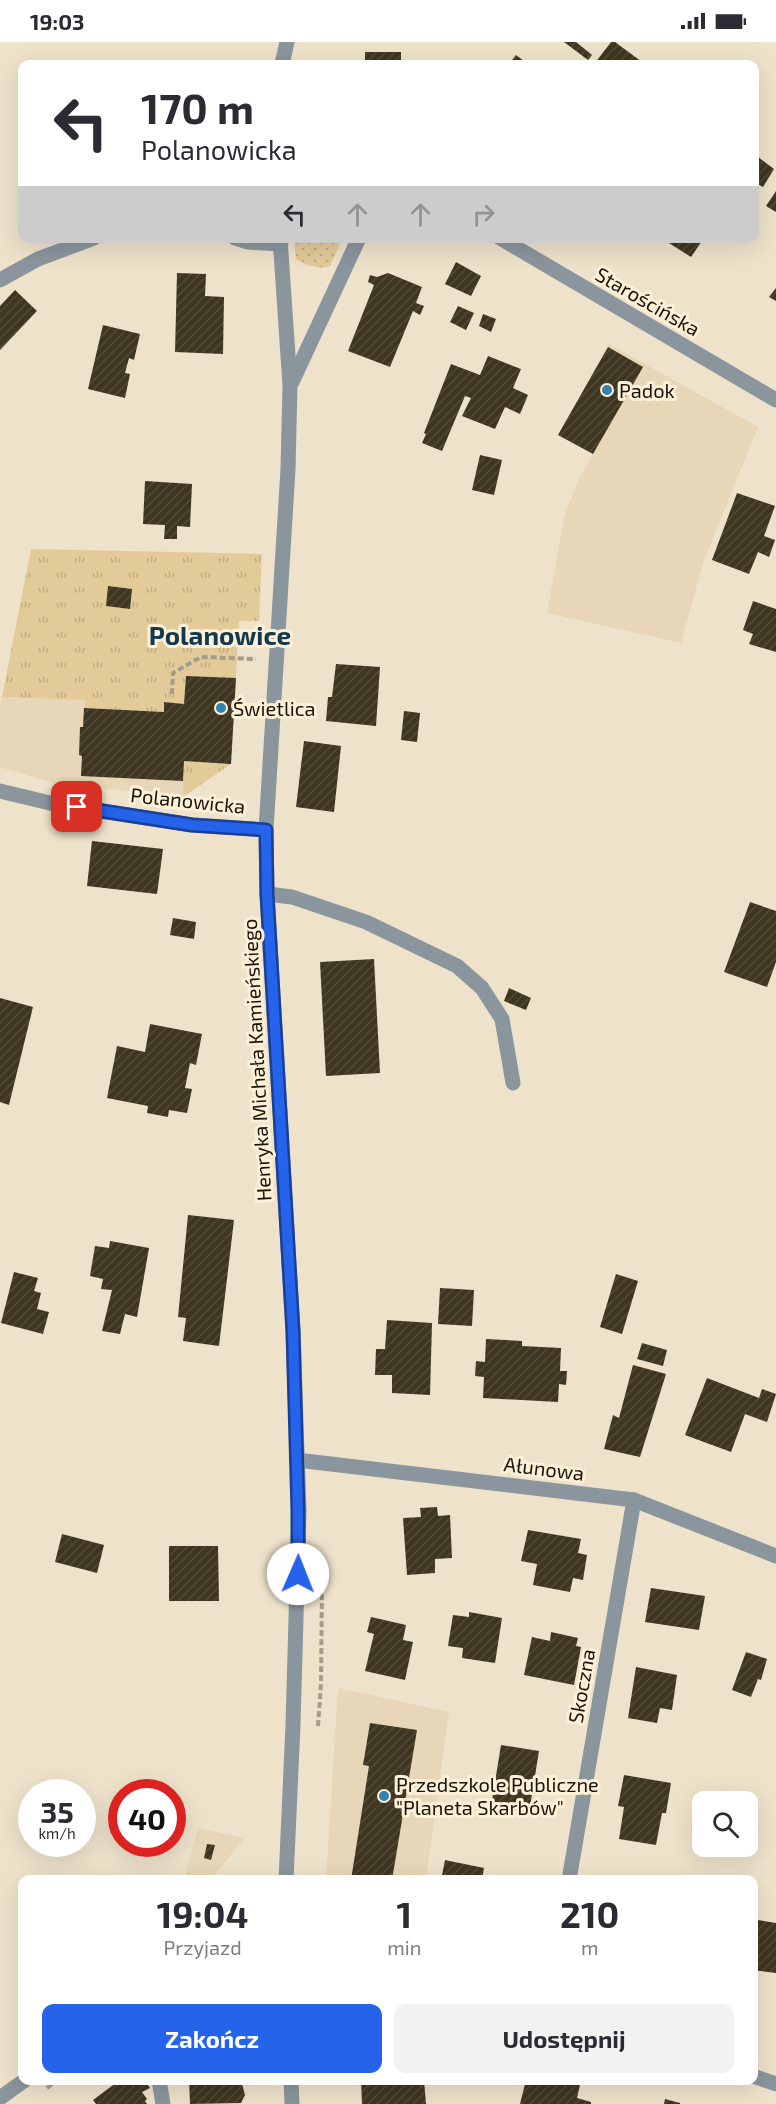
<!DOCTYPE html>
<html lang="pl">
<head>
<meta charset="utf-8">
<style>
	:root { --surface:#fff; --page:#f2f2f3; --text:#2b2b33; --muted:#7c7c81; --accent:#2563eb }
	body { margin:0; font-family:"Exo 2",sans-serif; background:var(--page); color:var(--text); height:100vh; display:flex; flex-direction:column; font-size:22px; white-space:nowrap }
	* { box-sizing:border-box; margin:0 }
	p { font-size:20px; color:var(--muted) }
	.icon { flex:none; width:33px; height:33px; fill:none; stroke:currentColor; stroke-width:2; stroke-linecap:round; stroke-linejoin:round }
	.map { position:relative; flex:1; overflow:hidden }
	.details { position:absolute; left:18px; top:1833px; width:740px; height:210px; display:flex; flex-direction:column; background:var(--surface); border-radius:12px; box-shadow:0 6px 24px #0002 }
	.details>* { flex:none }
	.guide { position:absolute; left:18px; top:18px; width:741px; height:183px; border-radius:12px; box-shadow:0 6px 24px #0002; background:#fff; color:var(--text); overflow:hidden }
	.fabs { position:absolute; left:692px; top:1749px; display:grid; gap:12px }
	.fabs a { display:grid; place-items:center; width:66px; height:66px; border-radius:12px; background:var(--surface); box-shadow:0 6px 24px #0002; font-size:30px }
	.speed { position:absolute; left:18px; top:1737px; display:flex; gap:12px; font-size:30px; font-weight:700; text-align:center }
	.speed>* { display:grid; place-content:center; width:78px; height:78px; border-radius:50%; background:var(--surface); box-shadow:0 6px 24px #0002; line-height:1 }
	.speed small { font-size:15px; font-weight:400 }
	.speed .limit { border:9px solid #d22; background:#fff; color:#111 }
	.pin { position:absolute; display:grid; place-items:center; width:51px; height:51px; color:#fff; margin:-26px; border-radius:12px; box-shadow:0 3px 9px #0006 }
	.me { position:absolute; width:66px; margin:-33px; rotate:1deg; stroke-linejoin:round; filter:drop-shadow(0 0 4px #0008) }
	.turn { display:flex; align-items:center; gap:21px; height:126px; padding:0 24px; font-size:27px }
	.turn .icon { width:78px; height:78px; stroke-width:2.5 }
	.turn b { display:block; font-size:42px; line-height:51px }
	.lanes { display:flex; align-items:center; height:57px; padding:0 24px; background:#0003; justify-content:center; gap:30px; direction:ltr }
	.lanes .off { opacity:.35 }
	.eta { display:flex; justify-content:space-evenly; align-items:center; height:102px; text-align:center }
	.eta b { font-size:36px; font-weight:700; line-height:42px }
	.cta { display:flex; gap:12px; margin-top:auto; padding:12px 24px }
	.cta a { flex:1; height:69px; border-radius:12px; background:var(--accent); color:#fff; font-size:24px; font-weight:700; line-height:69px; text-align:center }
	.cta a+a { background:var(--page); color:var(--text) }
	.status { display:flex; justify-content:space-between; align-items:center; height:42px; padding:0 30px; background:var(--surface); direction:ltr }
	.status svg { height:16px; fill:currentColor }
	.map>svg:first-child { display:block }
	.built { fill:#e7d7b8 }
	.grass { fill:url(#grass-dots) }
	.park { fill:url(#park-tufts) }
	.building { fill:url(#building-hatch) }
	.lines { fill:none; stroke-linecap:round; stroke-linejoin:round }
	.path { stroke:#a59c89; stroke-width:4; stroke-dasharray:6 3; stroke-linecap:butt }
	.minor { stroke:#8b959d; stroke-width:15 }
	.route-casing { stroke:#184099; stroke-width:15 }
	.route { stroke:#2563eb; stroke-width:10 }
	.poi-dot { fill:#2f82b2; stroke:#fcf0d7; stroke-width:2 }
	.labels { text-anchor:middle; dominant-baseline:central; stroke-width:6; stroke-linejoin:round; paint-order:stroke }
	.street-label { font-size:20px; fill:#19140c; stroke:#fcf0d7 }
	.poi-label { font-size:20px; fill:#19140c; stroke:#fcf0d7; text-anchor:start }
	.district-label { font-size:26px; font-weight:bold; fill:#123951; stroke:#fcf0d7 }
</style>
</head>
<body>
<div class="status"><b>19:03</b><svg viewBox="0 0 49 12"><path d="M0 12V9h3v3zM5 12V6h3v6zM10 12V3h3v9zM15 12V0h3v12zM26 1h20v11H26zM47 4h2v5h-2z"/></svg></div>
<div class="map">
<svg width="776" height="2062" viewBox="0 0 776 2062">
	<defs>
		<pattern id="grass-dots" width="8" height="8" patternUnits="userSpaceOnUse" patternTransform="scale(1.5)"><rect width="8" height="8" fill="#e3cb99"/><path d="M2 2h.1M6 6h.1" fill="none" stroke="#c2ad83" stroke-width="1.8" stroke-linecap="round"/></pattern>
		<pattern id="park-tufts" width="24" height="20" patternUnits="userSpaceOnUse" patternTransform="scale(1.5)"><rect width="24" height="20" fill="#e3cb99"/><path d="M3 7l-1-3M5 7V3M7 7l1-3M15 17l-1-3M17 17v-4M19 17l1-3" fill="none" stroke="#c2ad83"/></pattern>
		<pattern id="building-hatch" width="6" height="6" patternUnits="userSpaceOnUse" patternTransform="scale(1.5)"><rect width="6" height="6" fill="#3f3621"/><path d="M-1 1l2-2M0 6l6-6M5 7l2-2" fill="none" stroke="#514a37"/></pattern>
	</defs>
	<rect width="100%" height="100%" fill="#eee2ca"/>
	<g class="built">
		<polygon points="609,302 758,385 703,521 681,601 547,571 564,476 577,441 593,412 558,393"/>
		<polygon points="2,655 85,658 84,665 184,671 183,755 53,741 0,725 0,665"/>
		<polygon points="338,1646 449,1670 426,1837 326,1838"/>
		<polygon points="198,1786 244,1796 212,1837 184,1838"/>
	</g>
	<path class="grass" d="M294 197V196L342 197 330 224C321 228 304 223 296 217Z"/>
	<polygon class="park" points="31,507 262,512 259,579 239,579 231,722 183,755 184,671 84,666 85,658 2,655"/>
	<g class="building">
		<polygon points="564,0 576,0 592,13 588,18"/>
		<polygon points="611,0 615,0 642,20 640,22 597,22 595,21"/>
		<rect x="365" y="10" width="36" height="12"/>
		<polygon points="516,13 528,22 509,22"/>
		<polygon points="754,112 774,127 763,145 754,140"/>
		<polygon points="776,149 776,170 766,164"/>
		<polygon points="661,196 704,196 691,215"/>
		<polygon points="456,220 481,234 471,254 445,242"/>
		<polygon points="177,231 206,232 205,254 224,255 223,312 175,310"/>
		<polygon points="388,231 422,245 416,261 424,264 420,273 413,269 390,325 348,309 374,243 368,240 370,233 377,235"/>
		<polygon points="776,246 776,259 769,255"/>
		<polygon points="15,248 37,269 0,308 0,264"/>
		<polygon points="458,264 474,271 466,288 450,280"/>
		<polygon points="483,272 496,277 491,290 479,284"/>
		<polygon points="103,283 140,292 134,318 129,316 125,331 130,332 125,356 88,347"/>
		<polygon points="608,305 643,325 593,412 558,393"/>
		<polygon points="488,314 521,327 513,346 528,353 520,372 505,365 495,387 462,374 471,356 465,354 442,409 422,401 426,392 424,391 451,322 480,333"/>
		<polygon points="480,413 502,418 494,453 472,448"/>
		<polygon points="145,439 192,442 190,485 177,484 177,497 164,497 165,483 143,482"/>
		<polygon points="737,451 775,464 764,494 775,498 769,515 758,510 749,532 712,518"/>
		<polygon points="108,544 132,547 130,567 106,564"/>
		<polygon points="753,559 776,567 776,610 749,602 753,592 743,588"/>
		<polygon points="336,622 380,625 376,684 326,679 328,655 332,655"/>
		<polygon points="186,634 236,636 231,722 184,719 183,739 81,734 82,714 79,713 80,685 83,685 84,666 164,670 164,660 184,662"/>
		<polygon points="404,669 420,671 417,700 401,698"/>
		<polygon points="304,699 341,704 334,770 296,765"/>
		<polygon points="92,799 163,807 157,852 87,844"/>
		<polygon points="750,860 776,869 776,920 767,945 724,930"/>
		<polygon points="173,876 196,880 194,897 170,893"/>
		<polygon points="374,917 380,1031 326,1034 320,920"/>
		<polygon points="509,946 531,956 526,968 504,959"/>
		<polygon points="0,956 33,965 9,1063 0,1060"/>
		<polygon points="150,982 202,992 196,1023 190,1021 185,1046 192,1047 187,1071 169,1068 168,1075 147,1071 148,1064 107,1056 117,1004 145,1010"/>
		<polygon points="188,1173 234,1178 219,1304 183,1299 186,1276 178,1275"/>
		<polygon points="110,1199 149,1206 137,1275 125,1272 120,1292 102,1289 112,1248 101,1247 103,1237 90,1234 95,1204 109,1206"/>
		<polygon points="14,1230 38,1236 34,1249 41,1251 37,1267 49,1270 43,1292 1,1281"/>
		<polygon points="616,1232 638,1239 622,1292 600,1285"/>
		<polygon points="440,1246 474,1248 472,1284 438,1282"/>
		<polygon points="387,1278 432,1281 430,1353 392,1351 392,1333 375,1333 376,1307 385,1307"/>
		<polygon points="486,1297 522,1299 522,1304 561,1306 560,1329 567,1329 566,1343 559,1342 558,1360 483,1356 484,1335 475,1334 476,1319 485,1320"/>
		<polygon points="642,1301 667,1308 663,1324 637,1317"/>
		<polygon points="633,1323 666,1332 640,1415 604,1407 613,1373 619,1376"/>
		<polygon points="707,1336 759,1356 762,1347 776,1352 767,1380 745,1372 731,1410 685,1393"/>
		<polygon points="437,1465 438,1474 450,1473 452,1516 435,1517 435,1531 407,1533 403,1476 421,1475 420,1466"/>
		<polygon points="528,1488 581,1497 578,1511 587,1513 583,1538 573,1536 570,1550 533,1543 537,1522 521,1519"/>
		<polygon points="62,1492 104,1503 97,1531 55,1520"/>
		<polygon points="169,1504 218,1504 219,1559 169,1559"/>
		<polygon points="651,1546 705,1554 699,1588 645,1580"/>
		<polygon points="469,1570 502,1576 495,1621 462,1616 463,1606 448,1604 453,1573 469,1575"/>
		<polygon points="371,1575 406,1583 403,1598 413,1600 405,1638 365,1629 374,1592 367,1590"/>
		<polygon points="551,1590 578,1596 576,1604 581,1605 574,1643 524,1633 532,1595 550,1599"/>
		<polygon points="746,1610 767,1617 761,1638 758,1637 751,1655 732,1648"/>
		<polygon points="636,1625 677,1633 672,1668 660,1666 657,1681 628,1676"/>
		<polygon points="370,1681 417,1688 392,1838 351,1838 369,1724 363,1723"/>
		<polygon points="501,1703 539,1709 529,1771 491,1765"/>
		<polygon points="624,1733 671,1741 666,1771 662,1771 656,1803 619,1797 624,1765 618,1764"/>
		<polygon points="207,1802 215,1803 211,1818 204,1816"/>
		<polygon points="445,1818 484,1826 482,1838 441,1838"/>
		<polygon points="758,1878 776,1881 776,1931 753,1928 753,1911"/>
		<polygon points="120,2038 145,2038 150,2046 142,2050 147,2057 145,2059 147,2062 96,2062 93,2058"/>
		<polygon points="189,2038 241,2038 245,2053 241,2061 190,2062"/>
		<polygon points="361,2038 424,2038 426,2062 362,2062"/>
		<polygon points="526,2038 581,2038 577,2056 591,2060 591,2062 520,2062"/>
		<polygon points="665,2057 680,2061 680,2062 664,2062"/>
	</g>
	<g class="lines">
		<g class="path">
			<polyline points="172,652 173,631 201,615 256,617"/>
			<polyline points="318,1684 321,1641 322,1542"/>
			<polyline points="47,2046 58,2038"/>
		</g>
		<g class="minor">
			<polyline points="282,22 287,0"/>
			<polyline points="235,196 247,200 281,202"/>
			<polyline points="280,196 290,343 288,427 266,788 267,852 293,1289 299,1469 293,1683 286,1838"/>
			<polyline points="500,196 776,358"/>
			<polyline points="0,238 38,217 94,196"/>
			<polyline points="292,340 359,196"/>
			<polyline points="0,749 54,762 192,783 266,788"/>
			<polyline points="267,852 292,855 366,880 457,924 482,946 502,977 513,1041"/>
			<polyline points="297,1418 634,1458 776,1514"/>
			<polyline points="569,1838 634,1458"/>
			<polyline points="753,2034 776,2042"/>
			<polyline points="159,2038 163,2062"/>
			<polyline points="291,2038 292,2062"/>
			<polyline points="0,2056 25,2038"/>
		</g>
	</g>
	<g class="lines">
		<g class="route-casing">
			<polyline id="route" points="77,765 192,783 266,788 267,852 293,1289 298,1469 298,1532"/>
		</g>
		<use href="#route" class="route"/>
	</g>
	<g class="poi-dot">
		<circle cx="607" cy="348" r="6"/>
		<circle cx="221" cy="666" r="6"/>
		<circle cx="384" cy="1754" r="6"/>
	</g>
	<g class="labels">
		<g class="street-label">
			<text transform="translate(648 259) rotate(30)">Starościńska</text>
			<text transform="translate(188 758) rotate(6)">Polanowicka</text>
			<text transform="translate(256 1018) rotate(-93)">Henryka Michała Kamieńskiego</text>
			<text transform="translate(544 1426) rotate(7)">Ałunowa</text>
			<text transform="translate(581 1644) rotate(-80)">Skoczna</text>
		</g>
		<g class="poi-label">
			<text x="619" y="348">Padok</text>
			<text x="233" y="666">Świetlica</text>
			<text x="396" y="1742">Przedszkole Publiczne<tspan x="396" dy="23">"Planeta Skarbów"</tspan></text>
		</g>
		<g class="district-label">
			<text x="220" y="592">Polanowice</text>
		</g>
	</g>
</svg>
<div class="fabs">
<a><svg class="icon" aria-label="search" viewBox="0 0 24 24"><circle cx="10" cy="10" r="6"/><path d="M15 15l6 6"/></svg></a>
</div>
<div class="speed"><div>35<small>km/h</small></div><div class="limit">40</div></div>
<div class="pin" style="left:77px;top:765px;background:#d93025"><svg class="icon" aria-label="arrive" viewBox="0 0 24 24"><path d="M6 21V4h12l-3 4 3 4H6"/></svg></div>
<svg class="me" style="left:298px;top:1532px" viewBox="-20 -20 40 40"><circle r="19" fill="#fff"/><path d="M0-13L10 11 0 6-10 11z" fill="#2563eb"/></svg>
<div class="guide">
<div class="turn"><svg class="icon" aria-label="left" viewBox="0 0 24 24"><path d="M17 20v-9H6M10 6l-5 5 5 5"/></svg><div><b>170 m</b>Polanowicka</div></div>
<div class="lanes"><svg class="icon" aria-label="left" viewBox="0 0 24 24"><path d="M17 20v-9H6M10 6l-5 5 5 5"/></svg><svg class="icon off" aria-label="ahead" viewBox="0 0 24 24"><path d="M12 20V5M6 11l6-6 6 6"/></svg><svg class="icon off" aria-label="ahead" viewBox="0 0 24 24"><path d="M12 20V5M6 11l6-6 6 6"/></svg><svg class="icon off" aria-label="right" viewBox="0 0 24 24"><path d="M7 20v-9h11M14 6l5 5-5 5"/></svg></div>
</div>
<section class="details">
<div class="eta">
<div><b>19:04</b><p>Przyjazd</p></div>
<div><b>1</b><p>min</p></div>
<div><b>210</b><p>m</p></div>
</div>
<div class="cta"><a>Zakończ</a><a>Udostępnij</a></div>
</section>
</div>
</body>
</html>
